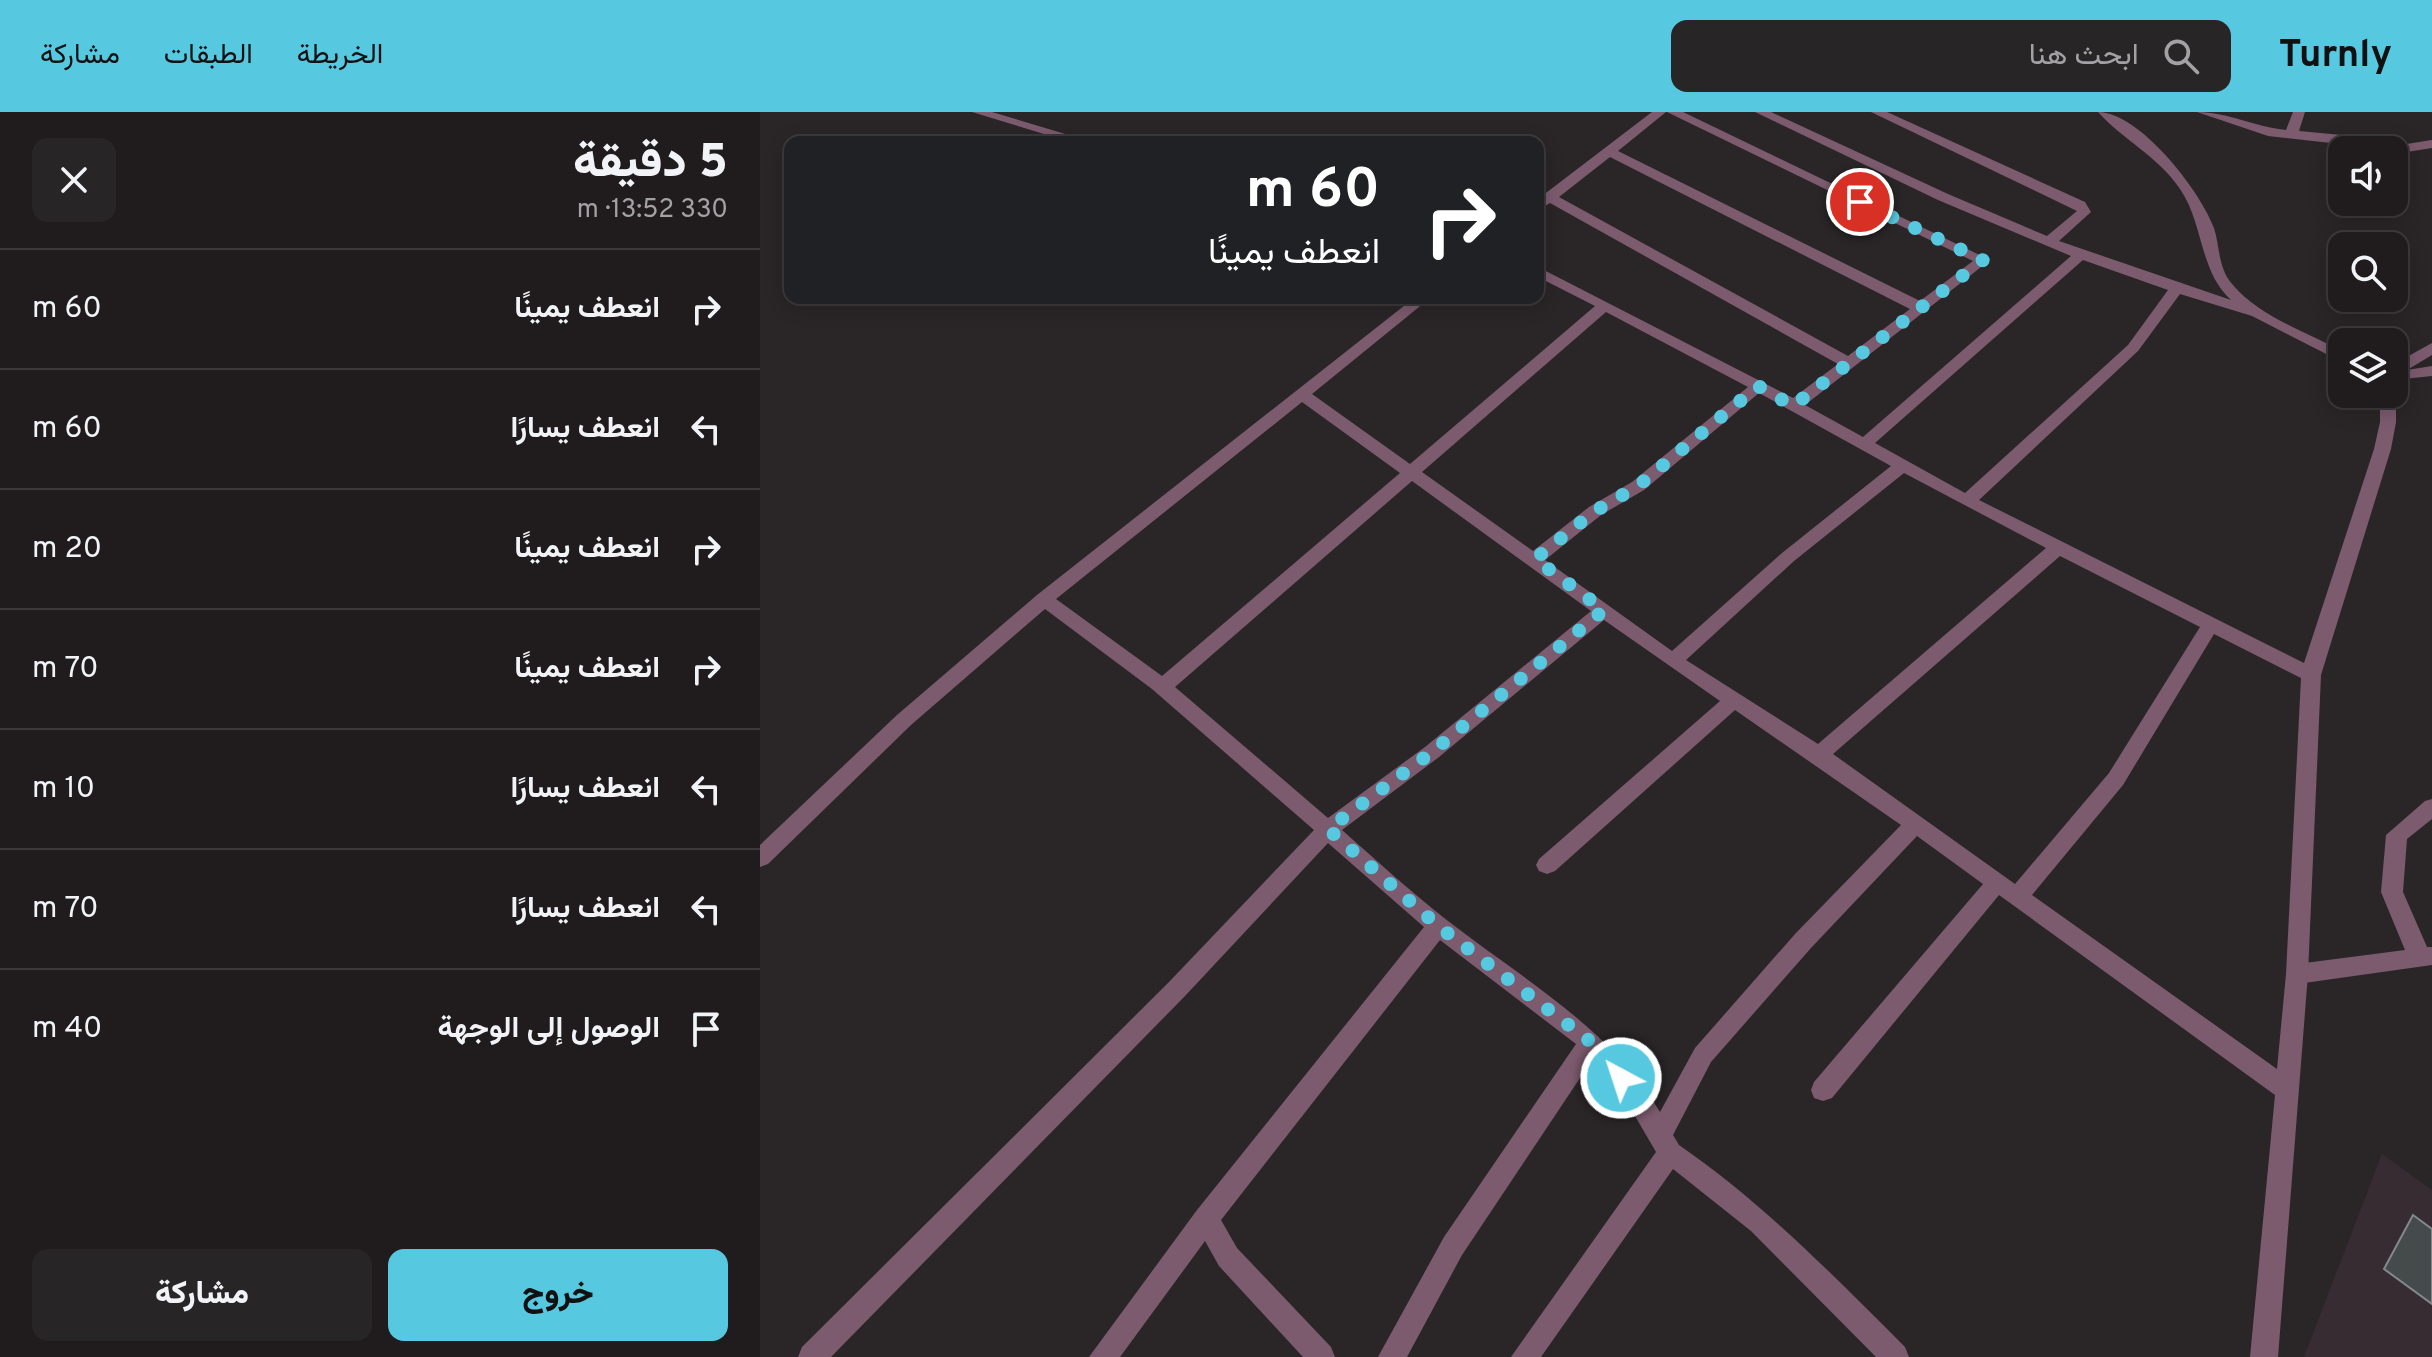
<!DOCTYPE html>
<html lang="ar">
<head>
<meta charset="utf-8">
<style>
	:root { --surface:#201c1e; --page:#282527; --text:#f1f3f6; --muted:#a2a1a4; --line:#3d3a3c; --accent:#56c9e1 }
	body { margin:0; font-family:Overpass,Vazirmatn,sans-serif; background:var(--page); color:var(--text); direction:rtl; height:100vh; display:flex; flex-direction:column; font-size:30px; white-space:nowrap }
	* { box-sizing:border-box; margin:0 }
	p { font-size:26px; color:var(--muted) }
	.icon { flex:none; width:44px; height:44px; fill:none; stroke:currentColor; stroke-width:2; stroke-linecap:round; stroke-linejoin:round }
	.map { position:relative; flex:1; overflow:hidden; direction:ltr }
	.panel { display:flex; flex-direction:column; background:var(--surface); width:760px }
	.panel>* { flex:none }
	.guide { position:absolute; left:24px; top:24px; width:760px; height:168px; border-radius:16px; box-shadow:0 4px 20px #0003,0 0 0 2px var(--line); direction:rtl; background:#202124; color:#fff; overflow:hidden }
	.fabs { position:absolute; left:1568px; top:24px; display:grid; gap:16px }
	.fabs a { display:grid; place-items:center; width:80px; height:80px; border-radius:16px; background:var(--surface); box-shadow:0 4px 20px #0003,0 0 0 2px var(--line); font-size:40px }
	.pin { position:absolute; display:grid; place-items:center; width:68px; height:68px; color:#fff; margin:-34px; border:4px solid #fff; border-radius:50%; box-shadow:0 2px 8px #0007 }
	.me { position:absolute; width:88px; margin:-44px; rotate:320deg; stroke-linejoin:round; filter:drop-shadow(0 0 6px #0008) }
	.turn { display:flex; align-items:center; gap:28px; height:168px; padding:0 32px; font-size:36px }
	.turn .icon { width:104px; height:104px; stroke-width:2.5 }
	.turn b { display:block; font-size:56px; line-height:68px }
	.round { display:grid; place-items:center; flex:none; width:84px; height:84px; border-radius:16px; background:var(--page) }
	.summary { display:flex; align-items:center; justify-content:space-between; height:136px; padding:0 32px }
	h1 { font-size:48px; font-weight:800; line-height:60px }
	.button { display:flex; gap:16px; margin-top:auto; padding:16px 32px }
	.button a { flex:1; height:92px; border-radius:16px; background:var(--accent); color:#111; font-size:32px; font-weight:800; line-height:92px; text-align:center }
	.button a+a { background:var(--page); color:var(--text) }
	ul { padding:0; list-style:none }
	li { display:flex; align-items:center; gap:24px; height:120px; padding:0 32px; border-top:2px solid var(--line) }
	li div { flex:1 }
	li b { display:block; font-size:30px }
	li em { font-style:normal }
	header { display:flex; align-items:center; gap:48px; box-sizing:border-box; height:112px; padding:0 40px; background:var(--accent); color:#111 }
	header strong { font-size:38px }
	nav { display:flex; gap:44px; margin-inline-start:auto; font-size:28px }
	.search { width:560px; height:72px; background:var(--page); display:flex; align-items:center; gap:20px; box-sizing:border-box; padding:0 28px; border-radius:16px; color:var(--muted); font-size:30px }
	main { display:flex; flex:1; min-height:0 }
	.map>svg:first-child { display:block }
	.built { fill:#362c32 }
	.building { fill:#454a4b; stroke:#83898a; stroke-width:2 }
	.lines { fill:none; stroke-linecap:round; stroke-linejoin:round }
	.lane { fill:#7c5b6e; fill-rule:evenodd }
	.street { fill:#7c5b6e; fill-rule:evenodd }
	.route { stroke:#56c9e1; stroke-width:14; stroke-dasharray:0 25.2 }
</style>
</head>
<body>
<header>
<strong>Turnly</strong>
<div class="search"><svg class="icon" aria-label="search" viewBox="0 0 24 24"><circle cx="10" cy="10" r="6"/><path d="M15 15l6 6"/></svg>ابحث هنا</div>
<nav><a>الخريطة</a><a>الطبقات</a><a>مشاركة</a></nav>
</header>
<main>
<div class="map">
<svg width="1672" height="1245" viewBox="0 0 1672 1245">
	<rect width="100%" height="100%" fill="#2a2628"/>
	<polygon class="built" points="1622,1042 1672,1078 1672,1245 1544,1245"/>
	<polygon class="building" points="1653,1103 1672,1117 1672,1192 1624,1157"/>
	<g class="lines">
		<polygon class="lane" points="1672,687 1672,707 1647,727 1643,780 1667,835 1672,835 1672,853 1537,872 1529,869 1526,862 1529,855 1537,852 1645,838 1621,780 1626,723 1665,689"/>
		<g class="street">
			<polygon points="212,0 232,0 332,30 310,30"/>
			<path d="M892 0H906L858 39 1160 189 1213 149 907 0H923L1230 148 1045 293 1103 325 1311 144 1178 88 995 0H1011L1188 82 1287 124 1317 99 1111 0H1127L1325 90 1331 100 1299 129 1471 188C1439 159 1444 112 1420 77 1398 44 1363 28 1338 0 1379 0 1440 78 1454 116 1460 135 1458 157 1473 173 1500 205 1546 220 1582 239V250L1492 204 1420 182 1378 239 1219 388 1544 551 1614 337 1620 310V282H1634V279L1636 282V310L1631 337 1561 563 1548 862 1518 1245H1490L1515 983 1239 783 1072 986 1063 989 1054 986 1051 978 1054 970 1223 772 1157 724 1051 836 951 950 913 1023 919 1033C1003 1091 1073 1163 1145 1235L1149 1245H1116L991 1119 913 1057 781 1245H751L896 1040 868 992 832 948 702 1143 647 1245H618L684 1125 816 932 680 828 461 1108 477 1136 571 1235 575 1245H543L459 1154 445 1129 360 1245H329L437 1098 664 815 568 731 425 884 71 1245H38L42 1235 409 870 554 718 392 577 285 497 151 613 8 752 0 755V733L137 603 277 483 654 186H670L552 282 650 352 835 194 778 165V155L1033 286 1078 252 790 91 778 98V87ZM850 45 1150 197 1088 244 799 85ZM1323 148 1408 178 1368 233 1205 381 1115 331ZM846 200 988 275 872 370 829 395 773 439 662 360ZM999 281 1131 354 1022 441 912 539 785 448 841 403 884 378ZM542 290 640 361 402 564 296 487ZM1144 361 1286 436 1058 632 926 548 1034 449ZM652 369 831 499 665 635 568 706 415 575ZM1300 444 1440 515 1349 661 1255 772 1073 642ZM844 508 960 589 779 747 776 753 779 759 787 762 795 759 975 598 1141 713 1035 822 935 936 900 1000C850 916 764 868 688 809 652 781 617 749 582 718L679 645ZM1454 522 1541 566 1526 862 1517 957 1272 783 1363 673Z"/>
			<path d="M1437 0C1468 0 1495 15 1526 18L1533 0H1545L1539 19 1582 23 1634 34 1672 28V36L1634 42V38L1508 24Z"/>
			<polygon points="1672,231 1672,243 1647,258 1672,254 1672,264 1634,268 1634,252"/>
		</g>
	</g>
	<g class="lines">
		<polyline class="route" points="861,966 831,930 678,814 568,717 672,640 844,498 775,447 835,399 878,374 998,274 1033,294 1223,148 1100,90"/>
	</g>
</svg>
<div class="fabs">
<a><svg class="icon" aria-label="sound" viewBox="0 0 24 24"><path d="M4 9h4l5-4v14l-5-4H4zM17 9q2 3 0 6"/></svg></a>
<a><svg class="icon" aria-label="search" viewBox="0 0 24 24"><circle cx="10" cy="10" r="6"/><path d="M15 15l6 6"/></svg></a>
<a><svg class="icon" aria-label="layers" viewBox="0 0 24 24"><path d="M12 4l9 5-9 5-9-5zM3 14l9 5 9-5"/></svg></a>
</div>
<div class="pin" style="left:1100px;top:90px;background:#d93025"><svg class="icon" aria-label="arrive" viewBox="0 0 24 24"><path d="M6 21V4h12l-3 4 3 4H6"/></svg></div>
<svg class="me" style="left:861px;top:966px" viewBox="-20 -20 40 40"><circle r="17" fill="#56c9e1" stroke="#fff" stroke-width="3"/><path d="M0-11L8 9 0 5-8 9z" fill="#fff"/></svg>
<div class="guide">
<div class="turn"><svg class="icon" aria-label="right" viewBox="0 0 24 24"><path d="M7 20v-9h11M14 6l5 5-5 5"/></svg><div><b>60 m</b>انعطف يمينًا</div></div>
</div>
</div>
<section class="panel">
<div class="summary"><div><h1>5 دقيقة</h1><p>330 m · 13:52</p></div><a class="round"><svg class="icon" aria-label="close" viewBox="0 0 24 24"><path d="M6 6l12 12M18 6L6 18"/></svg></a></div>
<ul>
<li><svg class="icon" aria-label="right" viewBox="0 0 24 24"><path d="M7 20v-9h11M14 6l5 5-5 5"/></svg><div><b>انعطف يمينًا</b></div><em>60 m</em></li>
<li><svg class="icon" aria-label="left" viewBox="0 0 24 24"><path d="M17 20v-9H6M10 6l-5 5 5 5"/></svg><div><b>انعطف يسارًا</b></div><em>60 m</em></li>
<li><svg class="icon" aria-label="right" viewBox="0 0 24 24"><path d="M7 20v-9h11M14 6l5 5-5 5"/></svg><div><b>انعطف يمينًا</b></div><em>20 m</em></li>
<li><svg class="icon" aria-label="right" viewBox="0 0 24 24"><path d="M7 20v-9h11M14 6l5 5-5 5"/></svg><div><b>انعطف يمينًا</b></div><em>70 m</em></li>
<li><svg class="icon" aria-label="left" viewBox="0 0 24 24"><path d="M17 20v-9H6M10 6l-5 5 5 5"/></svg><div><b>انعطف يسارًا</b></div><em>10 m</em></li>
<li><svg class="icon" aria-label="left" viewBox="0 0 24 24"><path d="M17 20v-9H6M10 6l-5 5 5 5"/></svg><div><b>انعطف يسارًا</b></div><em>70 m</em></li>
<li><svg class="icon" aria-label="arrive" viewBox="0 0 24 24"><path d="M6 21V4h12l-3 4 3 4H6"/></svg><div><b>الوصول إلى الوجهة</b></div><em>40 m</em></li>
</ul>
<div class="button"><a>خروج</a><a>مشاركة</a></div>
</section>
</main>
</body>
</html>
